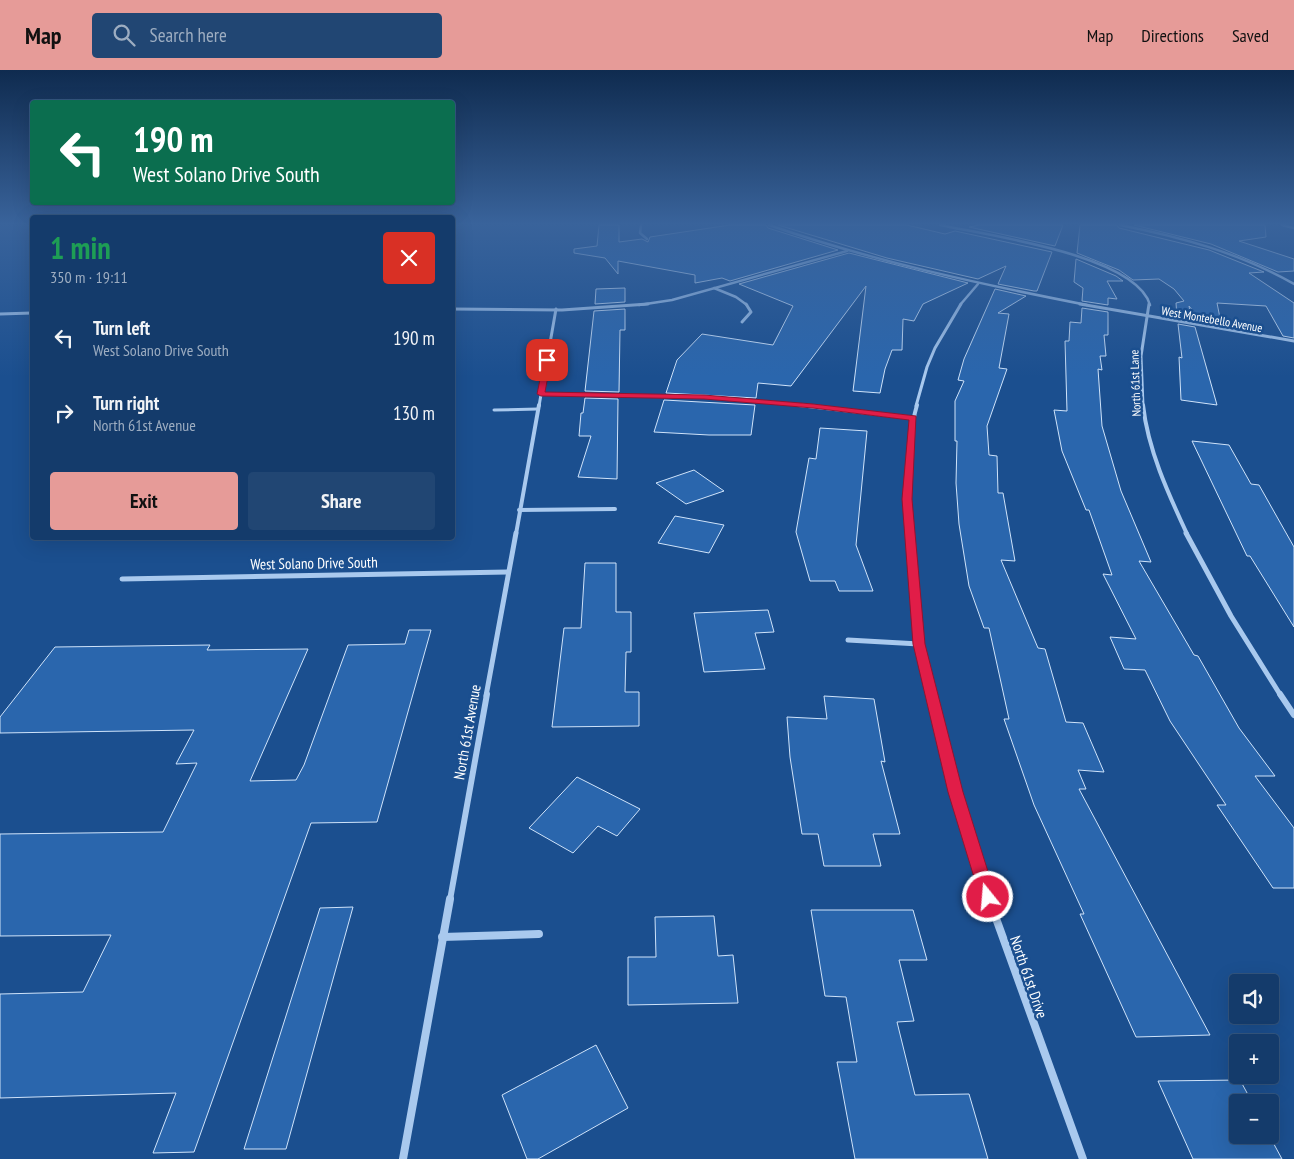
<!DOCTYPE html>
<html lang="en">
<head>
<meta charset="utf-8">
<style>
	:root { --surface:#143b6b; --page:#214673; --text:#f1f3f6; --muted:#9dadc1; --line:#33557e; --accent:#e69b98 }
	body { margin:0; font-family:"PT Sans Narrow",sans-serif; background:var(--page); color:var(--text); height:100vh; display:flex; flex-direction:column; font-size:19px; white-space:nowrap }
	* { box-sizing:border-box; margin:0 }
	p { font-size:16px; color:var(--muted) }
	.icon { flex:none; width:28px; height:28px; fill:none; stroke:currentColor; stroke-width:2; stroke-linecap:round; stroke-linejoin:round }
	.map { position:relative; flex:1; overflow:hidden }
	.drawer { position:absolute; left:30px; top:145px; width:425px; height:325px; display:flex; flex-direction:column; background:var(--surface); border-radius:5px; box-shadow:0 5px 20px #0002,0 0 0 1px var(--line) }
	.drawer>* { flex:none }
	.top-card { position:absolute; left:30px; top:30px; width:425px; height:105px; border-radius:5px; box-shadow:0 5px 20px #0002,0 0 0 1px var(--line); background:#0b6e4f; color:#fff; overflow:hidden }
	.buttons { position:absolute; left:1229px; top:904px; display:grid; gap:10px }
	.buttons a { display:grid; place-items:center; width:50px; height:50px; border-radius:5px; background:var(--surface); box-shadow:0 5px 20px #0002,0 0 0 1px var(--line); font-size:25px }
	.pin { position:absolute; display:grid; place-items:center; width:42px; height:42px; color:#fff; margin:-21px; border-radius:10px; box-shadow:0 2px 8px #0006 }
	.me { position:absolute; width:55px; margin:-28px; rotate:343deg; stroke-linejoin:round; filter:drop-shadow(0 0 4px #0008) }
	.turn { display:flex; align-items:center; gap:18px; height:105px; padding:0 20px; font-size:22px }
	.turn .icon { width:65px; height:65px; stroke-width:2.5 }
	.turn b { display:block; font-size:35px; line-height:42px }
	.round { display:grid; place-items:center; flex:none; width:52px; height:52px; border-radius:5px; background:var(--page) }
	.overview { display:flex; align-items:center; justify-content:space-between; height:85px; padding:0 20px }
	h1 { font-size:30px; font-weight:800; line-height:38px; color:#1e9e55 }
	.button { display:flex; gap:10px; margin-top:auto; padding:10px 20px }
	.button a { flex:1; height:58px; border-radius:5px; background:var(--accent); color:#111; font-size:20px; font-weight:800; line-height:58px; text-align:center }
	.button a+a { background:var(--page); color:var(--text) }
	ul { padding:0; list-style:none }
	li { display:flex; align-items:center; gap:15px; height:75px; padding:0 20px }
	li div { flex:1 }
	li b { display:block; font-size:19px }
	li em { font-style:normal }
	header { display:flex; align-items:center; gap:30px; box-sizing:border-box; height:70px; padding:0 25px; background:var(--accent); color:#111 }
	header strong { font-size:24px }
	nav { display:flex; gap:28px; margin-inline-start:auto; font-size:18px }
	.search { width:350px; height:45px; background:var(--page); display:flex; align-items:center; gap:12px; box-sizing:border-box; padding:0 18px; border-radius:5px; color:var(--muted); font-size:19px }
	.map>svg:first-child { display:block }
	.building { fill:#2a66ad; stroke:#cfe3fa }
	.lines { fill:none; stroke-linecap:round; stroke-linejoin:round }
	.service { stroke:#a9c9ee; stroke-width:3 }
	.minor-far5 { stroke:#a9c9ee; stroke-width:2.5 }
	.minor-far4 { stroke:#a9c9ee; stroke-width:3 }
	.minor-far3 { stroke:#a9c9ee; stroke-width:4 }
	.minor-far2 { stroke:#a9c9ee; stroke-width:5 }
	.minor-far1 { stroke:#a9c9ee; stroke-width:6 }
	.minor { stroke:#a9c9ee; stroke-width:8 }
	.route { fill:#e11d48; stroke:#92132f }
	.labels { text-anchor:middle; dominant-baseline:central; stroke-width:5; stroke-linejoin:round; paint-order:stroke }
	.far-street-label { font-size:12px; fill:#fff; stroke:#1b4f8f }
	.street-label { font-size:15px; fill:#fff; stroke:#1b4f8f }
</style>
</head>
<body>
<header>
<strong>Map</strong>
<div class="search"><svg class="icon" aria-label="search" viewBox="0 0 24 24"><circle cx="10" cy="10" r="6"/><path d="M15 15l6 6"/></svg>Search here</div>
<nav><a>Map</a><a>Directions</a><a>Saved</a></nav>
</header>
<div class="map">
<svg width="1294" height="1089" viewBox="0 0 1294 1089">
	<rect width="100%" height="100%" fill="#1b4f8f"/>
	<g class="building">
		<polygon points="599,155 619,155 619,172 642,169 648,172 650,167 730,155 766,155 768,158 838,180 730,211 722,208 695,213 695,205 618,191 618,204 605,188 574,183 574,179 597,176"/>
		<polygon points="778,155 907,155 945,164 955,161 1052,182 1037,221 1034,221 998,214 1006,196 978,209 887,188"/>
		<polygon points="979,155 1063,155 1055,176 969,157"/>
		<polygon points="1080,155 1117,155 1119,158 1209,180 1264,202 1249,203 1294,233 1294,268 1283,266 1266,236 1217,233 1220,248 1214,247 1215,254 1201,251 1189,236 1192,250 1177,247 1176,233 1184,231 1174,219 1159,209 1133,210 1119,200 1077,183"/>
		<polygon points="1134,155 1265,155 1266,167 1239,171 1294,189 1294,201 1278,202 1211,174"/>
		<polygon points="849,183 968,213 923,234 914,251 903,249 902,280 892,280 885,299 880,323 853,321 866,216 791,316 758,313 756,328 666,323 677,290 702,264 773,275 793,236 739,214"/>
		<polygon points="1076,189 1116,206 1123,211 1107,211 1117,229 1108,228 1108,235 1082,231 1083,218 1074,212"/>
		<polygon points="625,218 625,232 595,234 596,219"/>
		<polygon points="995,219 1026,226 998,243 1009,244 999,298 1007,299 987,356 989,385 997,386 998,423 1003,423 1015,491 1001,490 1038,578 1045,579 1066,652 1083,653 1104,702 1078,700 1086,719 1079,719 1210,965 1136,967 1080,844 1084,844 1034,735 1004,649 1009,649 989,558 984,558 969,516 959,454 956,413 957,371 955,371 955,331 964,311 958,310 964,289"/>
		<polygon points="1082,238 1108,242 1108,265 1104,265 1106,286 1100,286 1102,300 1098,299 1102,356 1121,421 1151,492 1139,491 1194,585 1198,586 1239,658 1275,706 1255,706 1294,758 1294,818 1273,818 1217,735 1226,735 1170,651 1145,600 1124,599 1110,567 1136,569 1103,504 1112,505 1089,440 1086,440 1062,381 1054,340 1067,341 1065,271 1069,271 1070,252 1081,253"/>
		<polygon points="625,239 625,260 620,260 619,322 585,321 594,241"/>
		<polygon points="1178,254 1195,257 1217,335 1181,330 1179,287 1182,288"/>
		<polygon points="585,328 618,329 617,409 578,407 591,366 579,366 581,343 583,343"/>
		<polygon points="664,330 755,335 751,365 709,365 654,362"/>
		<polygon points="820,358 867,361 856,475 873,521 839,521 835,511 810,511 796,462 809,388 816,389"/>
		<polygon points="1192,371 1229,375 1251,414 1259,415 1294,477 1294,557 1250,486 1247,486"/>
		<polygon points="694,400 724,421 686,434 656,413"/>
		<polygon points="675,446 724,455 709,483 658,473"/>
		<polygon points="585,493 616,493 616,542 631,542 631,582 626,582 625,622 639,622 639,656 552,657 564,558 581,558"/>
		<polygon points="768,540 774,562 755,563 765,599 704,602 694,543"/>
		<polygon points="409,560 431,560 377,752 311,753 194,1082 153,1083 176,1023 0,1028 0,924 83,922 111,865 0,866 0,764 163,762 197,693 176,694 194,660 0,663 0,647 55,577 210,575 207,580 308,579 250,711 296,710 304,695 348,575 405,574"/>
		<polygon points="824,626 874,629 885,692 881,691 900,764 873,764 881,796 824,796 818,764 802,764 790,687 787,647 827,649"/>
		<polygon points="577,707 640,739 617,766 598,756 573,783 529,758"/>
		<polygon points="353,837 286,1079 244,1079 320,838"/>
		<polygon points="811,840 913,840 927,890 899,890 914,951 897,952 915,1025 969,1024 988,1089 855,1089 837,992 857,992 846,927 825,926"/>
		<polygon points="714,846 718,886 733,885 738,933 628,935 628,887 656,887 655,847"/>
		<polygon points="596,975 628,1038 538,1089 527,1089 502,1025"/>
		<polygon points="1240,1010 1252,1032 1238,1032 1238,1065 1269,1065 1282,1089 1193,1089 1158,1011"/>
	</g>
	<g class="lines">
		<polyline class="service" points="494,340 538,339"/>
		<g class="minor-far5">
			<polyline points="641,155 640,163 647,169"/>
			<path d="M769 155C872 191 980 214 1087 235"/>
			<path d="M940 155C986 165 1136 185 1150 235"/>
			<path d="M1120 155C1181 167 1240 183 1294 214"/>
			<polyline points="1282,155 1294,158"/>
			<polyline points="714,218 736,227 747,235"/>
			<polyline points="639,235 672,230 847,181"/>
			<polyline points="960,235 978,214"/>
		</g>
		<g class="minor-far4">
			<polyline points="1080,234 1294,271"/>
			<polyline points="452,239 562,240 648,234"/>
			<polyline points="0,244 32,243"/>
			<polyline points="742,252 751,242 746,234"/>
			<polyline points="541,324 704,327 814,336"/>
			<polyline points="539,336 556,239"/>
			<polyline points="916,336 927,297 935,278 961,234"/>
			<polyline points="1143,336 1141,286 1149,234"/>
		</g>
		<g class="minor-far3">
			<polyline points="799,335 913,348"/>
			<path d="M1143 335C1148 380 1168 423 1187 464"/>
			<polyline points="519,440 615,439"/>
			<polyline points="516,464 539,335"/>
			<path d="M910 464C907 425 906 373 917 335"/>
		</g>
		<g class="minor-far2">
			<polyline points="910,463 919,574 932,626"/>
			<polyline points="1186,463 1231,546 1281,626"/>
			<polyline points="122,509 508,502"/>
			<polyline points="848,570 919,574"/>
			<polyline points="486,626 516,463"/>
		</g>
		<g class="minor-far1">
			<polyline points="932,624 956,722 989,830"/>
			<polyline points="1280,624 1294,645"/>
			<polyline points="450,830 487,624"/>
		</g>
		<g class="minor">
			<polyline points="989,829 1083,1089"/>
			<polyline points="442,867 539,864"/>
			<polyline points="403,1089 450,829"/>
		</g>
	</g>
	<linearGradient id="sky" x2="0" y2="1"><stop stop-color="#0f2b4f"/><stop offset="0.5" stop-color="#39639b"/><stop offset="1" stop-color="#39639b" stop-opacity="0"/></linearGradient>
	<rect width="1294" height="307" fill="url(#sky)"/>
	<polygon class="route" points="547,288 551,290 545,322 704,325 813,334 916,346 912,429 925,574 963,722 996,827 993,832 988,834 982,832 980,827 948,722 913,574 902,429 909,350 813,338 704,329 541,326 537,324 544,290"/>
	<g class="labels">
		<g class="far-street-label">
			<text transform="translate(1212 249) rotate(10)">West Montebello Avenue</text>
			<text transform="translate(1135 313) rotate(-92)">North 61st Lane</text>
		</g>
		<g class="street-label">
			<text transform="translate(314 493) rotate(-1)">West Solano Drive South</text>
			<text transform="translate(467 662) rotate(-80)">North 61st Avenue</text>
			<text transform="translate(1029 907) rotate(71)">North 61st Drive</text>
		</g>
	</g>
</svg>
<div class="buttons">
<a><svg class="icon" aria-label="sound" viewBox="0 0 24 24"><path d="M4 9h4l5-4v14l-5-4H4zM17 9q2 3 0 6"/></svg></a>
<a>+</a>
<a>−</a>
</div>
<div class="pin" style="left:547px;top:290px;background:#d93025"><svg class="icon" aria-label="arrive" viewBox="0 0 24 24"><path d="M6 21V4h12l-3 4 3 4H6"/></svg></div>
<svg class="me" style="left:988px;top:827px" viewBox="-20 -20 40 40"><circle r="17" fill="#e11d48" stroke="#fff" stroke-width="3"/><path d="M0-11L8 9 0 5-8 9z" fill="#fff"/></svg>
<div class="top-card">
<div class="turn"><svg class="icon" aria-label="left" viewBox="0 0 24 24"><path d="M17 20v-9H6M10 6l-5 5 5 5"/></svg><div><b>190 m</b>West Solano Drive South</div></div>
</div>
<section class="drawer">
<div class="overview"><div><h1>1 min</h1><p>350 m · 19:11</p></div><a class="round" style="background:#d93025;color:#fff"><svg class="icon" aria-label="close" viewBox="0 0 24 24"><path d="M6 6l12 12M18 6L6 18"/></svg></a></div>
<ul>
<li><svg class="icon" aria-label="left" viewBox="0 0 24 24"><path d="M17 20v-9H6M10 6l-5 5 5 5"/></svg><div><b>Turn left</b><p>West Solano Drive South</p></div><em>190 m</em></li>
<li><svg class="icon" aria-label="right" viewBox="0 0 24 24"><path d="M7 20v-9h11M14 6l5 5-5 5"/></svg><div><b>Turn right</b><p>North 61st Avenue</p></div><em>130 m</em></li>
</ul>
<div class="button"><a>Exit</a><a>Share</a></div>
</section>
</div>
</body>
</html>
